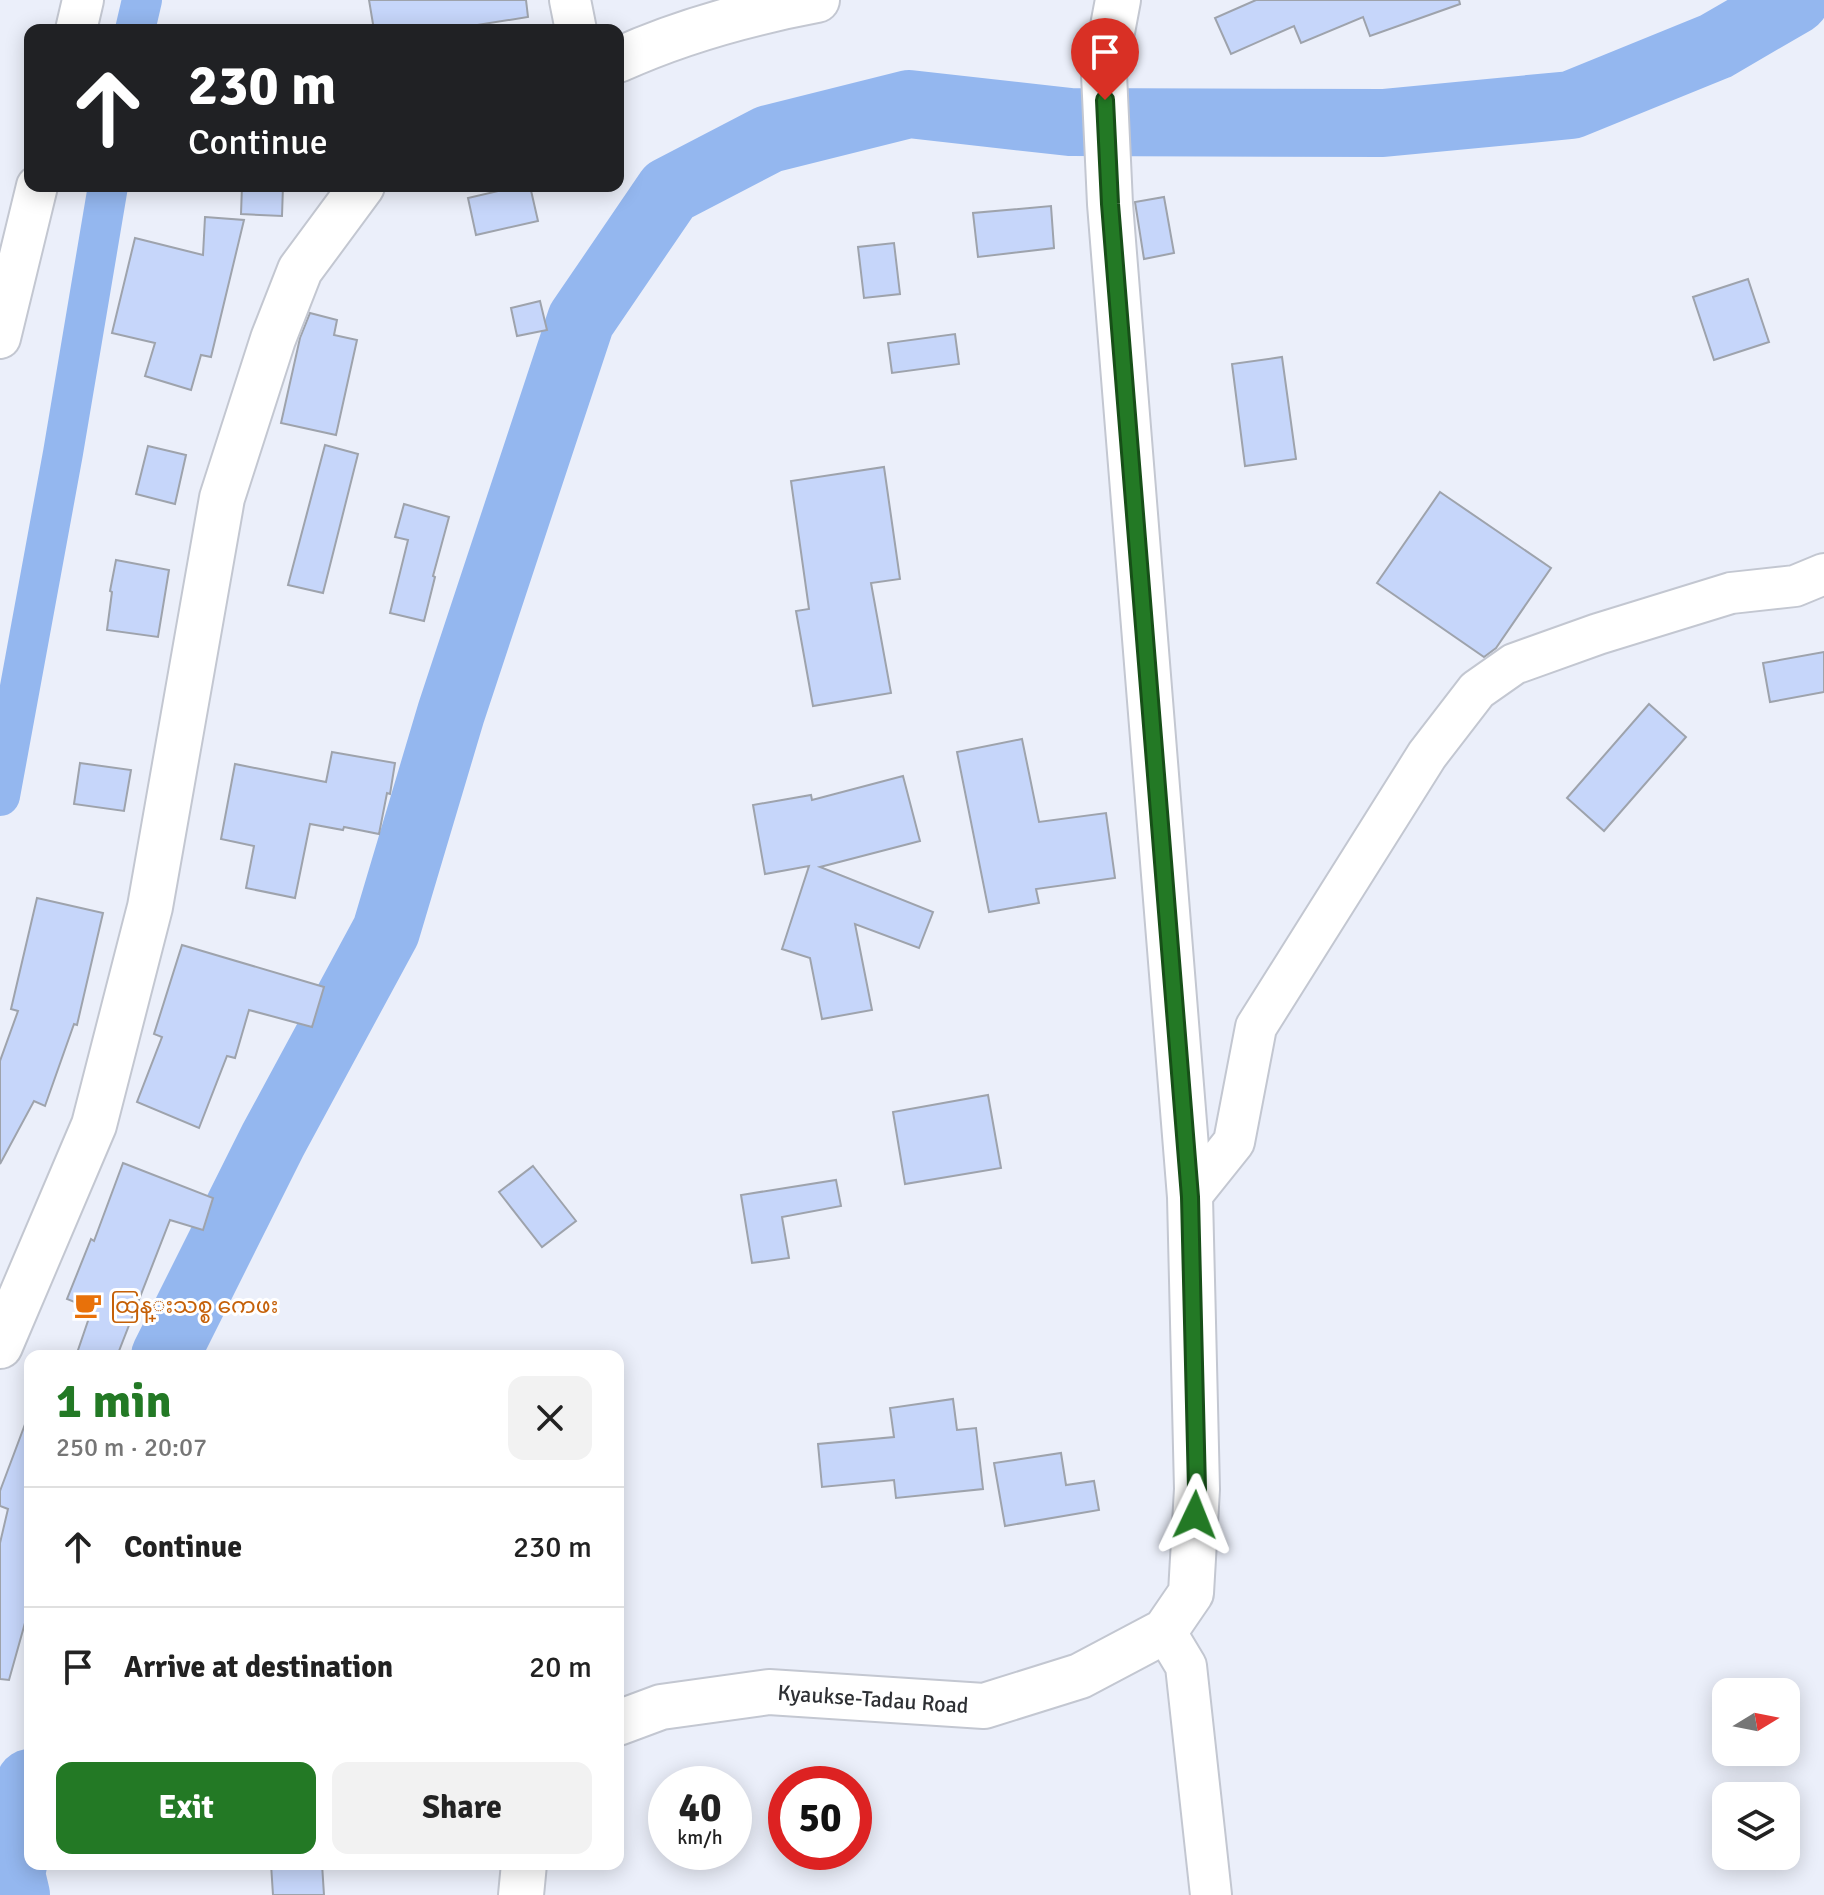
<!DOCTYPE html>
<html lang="en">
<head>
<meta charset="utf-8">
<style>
	:root { --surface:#fff; --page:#f2f2f2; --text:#222; --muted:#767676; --line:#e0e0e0; --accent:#237925 }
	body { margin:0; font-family:Signika,"Noto Sans Myanmar",sans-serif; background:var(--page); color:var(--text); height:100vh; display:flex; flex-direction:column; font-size:30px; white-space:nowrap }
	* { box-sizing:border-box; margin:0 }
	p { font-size:26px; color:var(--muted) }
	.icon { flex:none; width:44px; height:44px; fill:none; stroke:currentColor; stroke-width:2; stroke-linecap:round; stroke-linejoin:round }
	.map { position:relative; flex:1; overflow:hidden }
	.details { position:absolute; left:24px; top:1350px; width:600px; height:520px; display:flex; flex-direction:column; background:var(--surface); border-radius:16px; box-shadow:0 4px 20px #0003 }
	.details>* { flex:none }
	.top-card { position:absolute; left:24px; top:24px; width:600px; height:168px; border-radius:16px; box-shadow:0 4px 20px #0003; background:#202124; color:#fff; overflow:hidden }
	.needle { width:52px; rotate:80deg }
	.tools { position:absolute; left:1712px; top:1678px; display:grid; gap:16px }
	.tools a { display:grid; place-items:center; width:88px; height:88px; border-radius:16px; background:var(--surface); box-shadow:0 4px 20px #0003; font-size:40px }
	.speed { position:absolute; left:648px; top:1766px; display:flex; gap:16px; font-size:40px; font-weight:700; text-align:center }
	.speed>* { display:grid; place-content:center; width:104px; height:104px; border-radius:50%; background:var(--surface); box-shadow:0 4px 20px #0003; line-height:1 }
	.speed small { font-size:20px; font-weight:400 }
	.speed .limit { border:12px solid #d22; background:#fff; color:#111 }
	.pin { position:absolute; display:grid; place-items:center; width:68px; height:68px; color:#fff; margin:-82px -34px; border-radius:50% 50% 50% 0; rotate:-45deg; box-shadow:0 0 8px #0007 }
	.pin .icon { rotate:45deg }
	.me { position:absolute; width:88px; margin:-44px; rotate:2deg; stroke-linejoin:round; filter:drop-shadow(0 0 6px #0008) }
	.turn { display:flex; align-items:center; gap:28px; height:168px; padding:0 32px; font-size:36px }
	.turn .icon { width:104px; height:104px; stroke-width:2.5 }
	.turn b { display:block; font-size:56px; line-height:68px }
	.round { display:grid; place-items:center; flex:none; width:84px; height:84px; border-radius:16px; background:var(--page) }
	.summary { display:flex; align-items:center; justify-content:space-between; height:136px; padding:0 32px }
	h1 { font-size:48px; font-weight:700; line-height:60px; color:var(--accent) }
	.primary-button { display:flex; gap:16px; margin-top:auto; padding:16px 32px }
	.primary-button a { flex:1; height:92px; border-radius:16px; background:var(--accent); color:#fff; font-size:32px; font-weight:700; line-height:92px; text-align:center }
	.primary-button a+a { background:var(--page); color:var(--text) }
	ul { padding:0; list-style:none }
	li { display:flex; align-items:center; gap:24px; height:120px; padding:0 32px; border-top:2px solid var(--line) }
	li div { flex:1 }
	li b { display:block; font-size:30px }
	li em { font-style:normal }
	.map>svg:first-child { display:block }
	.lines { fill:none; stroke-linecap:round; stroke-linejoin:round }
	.canal { stroke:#94b7ef; stroke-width:40 }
	.river { stroke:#94b7ef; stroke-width:68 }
	.building { fill:#c6d6fa; stroke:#9ea3ac; stroke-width:2 }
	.street-casing { stroke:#c3c7d1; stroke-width:44 }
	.secondary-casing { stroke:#c3c7d1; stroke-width:48 }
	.street { stroke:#fff; stroke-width:40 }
	.secondary { stroke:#fff; stroke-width:44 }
	.route-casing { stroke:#174f18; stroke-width:20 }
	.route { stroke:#237925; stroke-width:14 }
	.labels { text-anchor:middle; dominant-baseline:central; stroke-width:6; stroke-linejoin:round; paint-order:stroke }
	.food-label { font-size:22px; fill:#c56008; stroke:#fff; text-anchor:start }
	.street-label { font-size:22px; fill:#2e3034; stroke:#fff }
</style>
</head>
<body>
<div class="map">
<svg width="1824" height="1895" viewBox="0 0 1824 1895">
	<rect width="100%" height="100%" fill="#ebeffa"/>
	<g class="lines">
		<g class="canal">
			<polyline points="135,30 142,0"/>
			<polyline points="0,796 63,453 108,186"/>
		</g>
		<g class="river">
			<polyline points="165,1356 273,1140 386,931 451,713 581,320 669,191 769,139 909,104 1070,122 1383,123 1571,105 1716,46 1795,0"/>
			<polyline points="16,1895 11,1874 30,1783"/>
		</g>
	</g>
	<g class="building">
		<polygon points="369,0 526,0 528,17 446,30 374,30"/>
		<polygon points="1256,0 1459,0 1460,4 1370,36 1363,17 1301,43 1294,26 1231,54 1215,18"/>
		<polygon points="242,186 283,186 282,216 241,214"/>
		<polygon points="520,186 530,186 538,221 476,235 468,198"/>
		<polygon points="1164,197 1174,253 1144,259 1135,202"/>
		<polygon points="1051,206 1054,248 978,257 973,213"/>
		<polygon points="205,217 244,220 211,357 201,355 191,390 145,376 155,343 112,333 135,238 203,255"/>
		<polygon points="894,243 900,294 864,298 858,247"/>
		<polygon points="1748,279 1769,342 1714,360 1693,297"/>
		<polygon points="540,301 547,330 517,336 511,308"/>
		<polygon points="310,313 337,320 334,335 357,340 336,435 281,423 300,338"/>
		<polygon points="955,334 959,364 892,373 888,343"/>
		<polygon points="1282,357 1296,459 1245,466 1232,364"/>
		<polygon points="325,445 358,454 323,593 288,585"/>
		<polygon points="148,446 186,455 175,504 136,494"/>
		<polygon points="884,467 900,579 871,583 891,693 813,706 796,611 809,609 791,481"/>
		<polygon points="1440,492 1551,568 1496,648 1484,657 1377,583"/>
		<polygon points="404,504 449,517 433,576 435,577 424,621 390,613 408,540 395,537"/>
		<polygon points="116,560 169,570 158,637 107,630 112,592 110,591"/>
		<polygon points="1824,652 1824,692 1770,702 1763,663"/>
		<polygon points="1649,704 1686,737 1604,831 1567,798"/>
		<polygon points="1022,739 1039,822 1106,813 1115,878 1036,889 1039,903 989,912 957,752"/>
		<polygon points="332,752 395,763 390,794 387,793 379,834 344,827 343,830 310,824 295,898 246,888 254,846 221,839 235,764 326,782"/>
		<polygon points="80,763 131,770 124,811 74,804"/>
		<polygon points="903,776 920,841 820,867 933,912 919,948 855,924 872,1010 822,1019 810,958 782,949 809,866 765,874 753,805 811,795 812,800"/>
		<polygon points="37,898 103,913 77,1025 74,1024 45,1106 34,1101 0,1164 0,1061 18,1011 11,1009"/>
		<polygon points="182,945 324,987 312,1027 249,1010 235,1058 227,1056 199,1128 137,1102 162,1037 154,1034"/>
		<polygon points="988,1095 1001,1168 905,1184 893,1112"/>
		<polygon points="123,1163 213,1198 203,1230 170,1220 117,1356 76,1356 92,1309 67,1299 91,1239 94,1241"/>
		<polygon points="533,1166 576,1221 542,1247 499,1192"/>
		<polygon points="836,1180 841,1206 782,1217 789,1258 752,1263 741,1195"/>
		<polygon points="953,1399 957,1430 976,1428 983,1489 896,1498 894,1480 822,1487 818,1444 894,1437 890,1408"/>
		<polygon points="27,1419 30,1420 30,1605 9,1680 0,1679 0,1543 8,1509 0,1506 0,1491"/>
		<polygon points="1061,1453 1066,1485 1094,1481 1099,1510 1005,1526 994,1463"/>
		<polygon points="271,1864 322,1864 324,1895 273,1895"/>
	</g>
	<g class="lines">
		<g class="street-casing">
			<g id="street">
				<polyline points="570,0 576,30"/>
				<polyline points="76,30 83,0"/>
				<polyline points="0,338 37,186"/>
				<polyline points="1190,1197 1234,1142 1256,1027 1427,755 1477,690 1514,664 1598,634 1731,593 1795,586 1824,574"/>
				<polyline points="1165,1631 1186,1666 1211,1895"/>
			</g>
		</g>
		<g class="secondary-casing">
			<g id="secondary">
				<path d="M618 60C682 31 748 13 817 0"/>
				<polyline points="0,1346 94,1125 150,907 222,498 273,339 300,270 362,186"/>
				<polyline points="618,1723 661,1707 769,1692 984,1706 1080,1676 1165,1631 1191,1593 1197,1489 1190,1197 1110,204 1104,74 1118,0"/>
				<polyline points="521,1895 524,1864"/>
			</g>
		</g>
		<use href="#street" class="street"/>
		<use href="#secondary" class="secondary"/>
	</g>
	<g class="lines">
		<g class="route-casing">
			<polyline id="route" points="1105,100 1110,204 1190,1197 1197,1489 1195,1515"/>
		</g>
		<use href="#route" class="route"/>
	</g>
	<defs>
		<g id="cafe-bare" transform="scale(2.16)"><path d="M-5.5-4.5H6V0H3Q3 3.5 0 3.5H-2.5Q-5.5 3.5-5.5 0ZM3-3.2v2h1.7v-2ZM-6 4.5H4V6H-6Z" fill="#e8710a" stroke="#fff" stroke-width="2.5" paint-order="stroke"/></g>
	</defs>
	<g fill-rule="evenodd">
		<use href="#cafe-bare" x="88" y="1305"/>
	</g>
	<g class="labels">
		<g class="food-label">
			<text x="110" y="1305">ထြန္းသစ္စ ကေဖး</text>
		</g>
		<g class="street-label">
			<text transform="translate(873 1699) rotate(4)">Kyaukse-Tadau Road</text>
		</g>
	</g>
</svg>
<div class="tools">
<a><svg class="needle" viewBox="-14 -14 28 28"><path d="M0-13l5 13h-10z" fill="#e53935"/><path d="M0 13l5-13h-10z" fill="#767676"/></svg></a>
<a><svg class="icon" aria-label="layers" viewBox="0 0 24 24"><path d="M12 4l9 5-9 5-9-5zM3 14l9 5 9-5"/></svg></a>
</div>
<div class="speed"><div>40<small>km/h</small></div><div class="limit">50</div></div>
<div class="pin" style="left:1105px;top:100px;background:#d93025"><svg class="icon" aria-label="arrive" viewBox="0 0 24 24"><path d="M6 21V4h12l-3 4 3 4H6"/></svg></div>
<svg class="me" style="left:1195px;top:1515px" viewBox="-20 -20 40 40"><path d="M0-17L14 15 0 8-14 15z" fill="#237925" stroke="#fff" stroke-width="4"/></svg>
<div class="top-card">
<div class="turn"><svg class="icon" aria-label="ahead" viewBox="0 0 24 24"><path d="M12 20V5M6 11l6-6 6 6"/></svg><div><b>230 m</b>Continue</div></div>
</div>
<section class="details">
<div class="summary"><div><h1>1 min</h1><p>250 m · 20:07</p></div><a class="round"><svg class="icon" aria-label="close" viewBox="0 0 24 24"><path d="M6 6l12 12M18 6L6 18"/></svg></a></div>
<ul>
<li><svg class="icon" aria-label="ahead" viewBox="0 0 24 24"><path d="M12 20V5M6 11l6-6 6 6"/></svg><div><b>Continue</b></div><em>230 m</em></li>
<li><svg class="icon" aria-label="arrive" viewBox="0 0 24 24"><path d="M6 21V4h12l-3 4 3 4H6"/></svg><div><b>Arrive at destination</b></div><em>20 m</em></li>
</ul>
<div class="primary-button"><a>Exit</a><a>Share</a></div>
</section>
</div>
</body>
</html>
